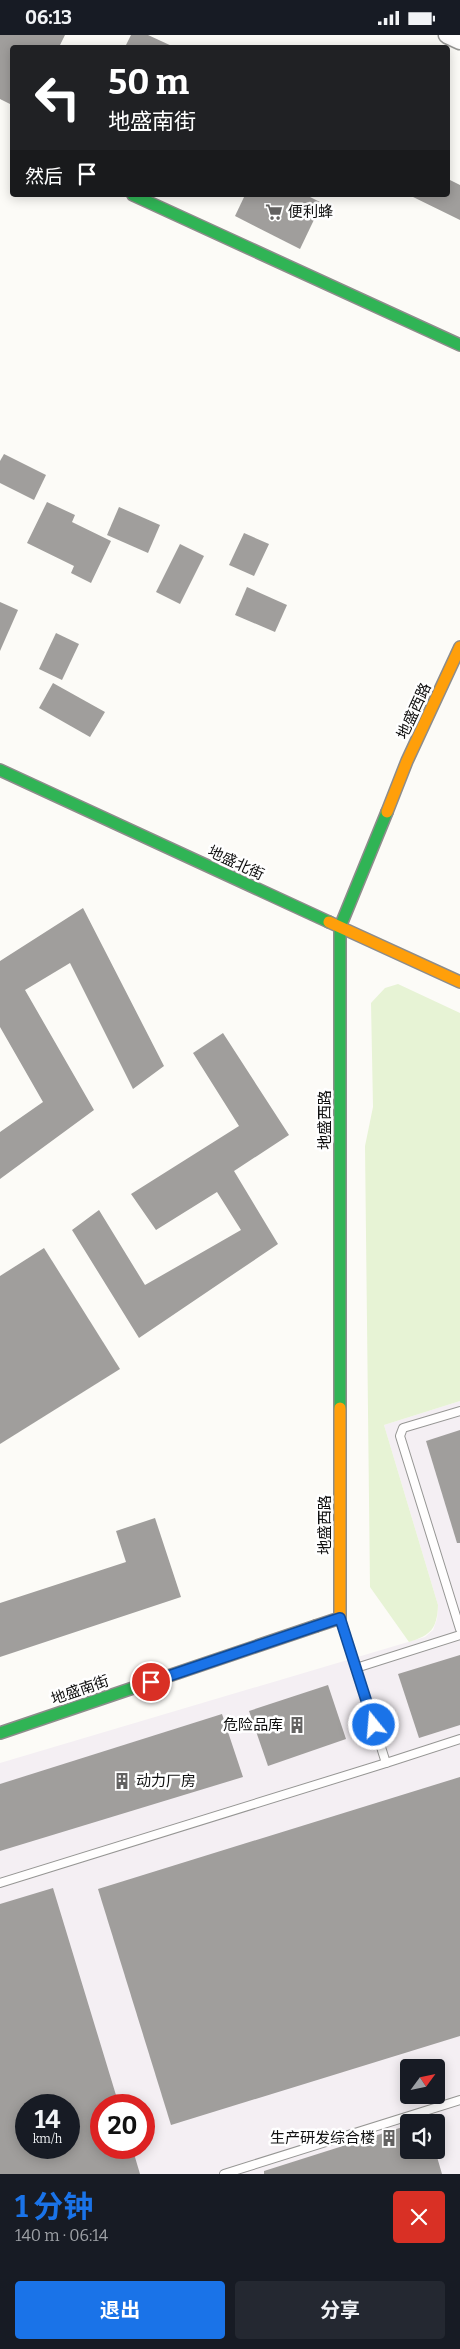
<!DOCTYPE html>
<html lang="zh">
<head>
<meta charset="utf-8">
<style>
	:root { --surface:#171b24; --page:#242831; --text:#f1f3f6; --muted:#9ea1a6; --accent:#1a73e8 }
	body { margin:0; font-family:Bitter,"Noto Sans SC",serif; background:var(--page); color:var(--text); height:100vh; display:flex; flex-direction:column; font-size:19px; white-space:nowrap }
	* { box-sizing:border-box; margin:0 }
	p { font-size:16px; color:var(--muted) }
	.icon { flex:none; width:28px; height:28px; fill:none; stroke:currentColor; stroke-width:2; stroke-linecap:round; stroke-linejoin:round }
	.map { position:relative; height:2139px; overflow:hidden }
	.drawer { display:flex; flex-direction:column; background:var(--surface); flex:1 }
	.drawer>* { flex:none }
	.banner { position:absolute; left:10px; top:10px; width:440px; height:152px; border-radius:5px; box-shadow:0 2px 12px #0003; background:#202124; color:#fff; overflow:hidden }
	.needle { width:32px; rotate:57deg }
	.buttons { position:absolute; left:400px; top:2024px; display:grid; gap:10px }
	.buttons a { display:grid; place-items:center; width:45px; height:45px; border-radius:5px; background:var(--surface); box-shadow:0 2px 12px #0003; font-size:25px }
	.speed { position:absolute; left:15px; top:2059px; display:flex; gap:10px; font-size:25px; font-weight:700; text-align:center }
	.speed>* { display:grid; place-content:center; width:65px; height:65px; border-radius:50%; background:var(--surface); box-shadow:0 2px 12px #0003; line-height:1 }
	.speed small { font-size:12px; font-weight:400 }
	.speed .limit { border:8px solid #d22; background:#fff; color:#111 }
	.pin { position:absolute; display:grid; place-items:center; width:42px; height:42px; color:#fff; margin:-21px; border:2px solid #fff; border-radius:50%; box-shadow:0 1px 5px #0007 }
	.me { position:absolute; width:55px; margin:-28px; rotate:343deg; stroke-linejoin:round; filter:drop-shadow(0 0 4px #0008) }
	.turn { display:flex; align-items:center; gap:18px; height:105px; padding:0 15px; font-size:22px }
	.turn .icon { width:65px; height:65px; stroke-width:2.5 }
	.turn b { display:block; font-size:35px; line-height:42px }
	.then { display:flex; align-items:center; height:48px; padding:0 15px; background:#0003; gap:10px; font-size:19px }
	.round { display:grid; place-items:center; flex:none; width:52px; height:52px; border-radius:5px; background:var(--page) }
	.head { display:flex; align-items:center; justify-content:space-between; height:85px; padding:0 15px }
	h1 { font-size:30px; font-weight:700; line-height:38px; color:var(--accent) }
	.action { display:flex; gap:10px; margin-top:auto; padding:10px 15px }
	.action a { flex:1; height:58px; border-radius:5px; background:var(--accent); color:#fff; font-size:20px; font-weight:700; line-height:58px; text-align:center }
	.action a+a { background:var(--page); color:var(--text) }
	.status { display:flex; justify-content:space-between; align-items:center; height:35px; padding:0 25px; background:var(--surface); direction:ltr }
	.status svg { height:14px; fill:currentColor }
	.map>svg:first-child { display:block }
	.industrial { fill:#f4eff3; fill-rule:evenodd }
	.green { fill:#e7f3d5 }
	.building { fill:#a09e9c; fill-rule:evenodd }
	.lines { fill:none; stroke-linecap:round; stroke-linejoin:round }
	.lane-casing { stroke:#969694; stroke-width:10 }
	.street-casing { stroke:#969694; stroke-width:19 }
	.fast-casing { stroke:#8d8c8b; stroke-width:14 }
	.slow-casing { stroke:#8d8c8b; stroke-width:14 }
	.lane { stroke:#fffefe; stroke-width:8 }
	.street { stroke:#fffefe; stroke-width:16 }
	.fast { stroke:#30b455; stroke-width:11 }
	.slow { stroke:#ff9f0a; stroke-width:11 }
	.route-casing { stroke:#114b97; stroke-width:12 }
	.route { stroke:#1a73e8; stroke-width:9 }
	.labels { text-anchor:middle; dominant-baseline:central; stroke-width:5; stroke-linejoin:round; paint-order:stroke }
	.poi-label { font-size:15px; fill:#101010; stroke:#fff; text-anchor:start }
	.street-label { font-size:15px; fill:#101010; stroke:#fff }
</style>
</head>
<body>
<div class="status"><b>06:13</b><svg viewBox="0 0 49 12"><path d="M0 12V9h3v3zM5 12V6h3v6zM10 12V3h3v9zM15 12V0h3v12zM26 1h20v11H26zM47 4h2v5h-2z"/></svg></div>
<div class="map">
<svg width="460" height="2139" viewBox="0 0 460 2139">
	<rect width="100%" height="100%" fill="#fcfbf7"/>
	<path class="industrial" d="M460 1366V2139H0V1728L425 1602 433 1595 437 1584 438 1570 384 1390ZM409 2032H436V2060H409ZM26 2070H69V2112H26ZM101 2070H144V2112H101ZM409 2088H436V2115H409Z"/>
	<path class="green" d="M398 949 460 978V1366L384 1390 438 1570C437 1594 431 1600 409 1607L370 1552 365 1111 373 1072 371 968 385 953Z"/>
	<g class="building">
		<polygon points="0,0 65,0 59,12 12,12 12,70 0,64"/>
		<polygon points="131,0 148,0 174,12 125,12"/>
		<polygon points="448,144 460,150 460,185 409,160 448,160"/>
		<polygon points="245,160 306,160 322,168 300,214 235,181"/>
		<polygon points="4,419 46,440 34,465 0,448 0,426"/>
		<polygon points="47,467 75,480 72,487 111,506 91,548 71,538 74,531 27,508"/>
		<polygon points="119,472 160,490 148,518 107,500"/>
		<polygon points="244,498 269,509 254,541 229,530"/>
		<polygon points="180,509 204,521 180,569 156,557"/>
		<polygon points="247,552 287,570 275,597 235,580"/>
		<polygon points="0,567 18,575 0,616"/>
		<polygon points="56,598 79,609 62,645 39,634"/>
		<polygon points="53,648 105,677 90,702 39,673"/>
		<polygon points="83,873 164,1031 133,1054 70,928 25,955 94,1075 0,1144 0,1097 43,1067 0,992 0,926"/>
		<polygon points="223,998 289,1100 234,1136 278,1209 139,1303 72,1195 99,1175 145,1250 241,1195 217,1157 156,1195 131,1159 239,1091 193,1018"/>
		<polygon points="44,1213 120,1334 0,1409 0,1241"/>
		<polygon points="460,1395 460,1508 457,1508 426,1406"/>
		<polygon points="155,1483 181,1562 0,1622 0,1568 126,1527 116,1496"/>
		<polygon points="460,1620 460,1690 419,1703 398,1639"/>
		<polygon points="328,1650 346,1704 268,1731 249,1676"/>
		<polygon points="222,1679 243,1742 0,1816 0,1749"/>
		<polygon points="460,1742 460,2001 171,2090 98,1854"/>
		<path d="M53 1853 119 2070H101V2112H132L140 2139H0V1869ZM26 2070H69V2112H26Z"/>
		<polygon points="409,2090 409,2115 435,2115 442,2139 264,2139 264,2136"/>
	</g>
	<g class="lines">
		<g class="lane-casing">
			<g id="lane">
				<polyline points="460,1376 403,1393 400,1401 460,1594"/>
				<polyline points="356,1633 460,1600"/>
				<polyline points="386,1728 460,1704"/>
				<polyline points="0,1848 386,1728 341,1585"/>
				<polyline points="224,2139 460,2065"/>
			</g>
		</g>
		<g class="street-casing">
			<polyline id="street" points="447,0 460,6"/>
		</g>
		<g class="fast-casing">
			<g id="fast">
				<polyline points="133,160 460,310"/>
				<polyline points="0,735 329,887"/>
				<polyline points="340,1373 340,892 387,777"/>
				<polyline points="0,1698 316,1591"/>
			</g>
		</g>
		<g class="slow-casing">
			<g id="slow">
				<polyline points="387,777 407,726 460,612"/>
				<polyline points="329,887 460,947"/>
				<polyline points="316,1591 340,1583 340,1373"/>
			</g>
		</g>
		<use href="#lane" class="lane"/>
		<use href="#street" class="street"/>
		<use href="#fast" class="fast"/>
		<use href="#slow" class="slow"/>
	</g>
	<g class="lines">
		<g class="route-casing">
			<polyline id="route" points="151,1647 340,1583 374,1690"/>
		</g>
		<use href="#route" class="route"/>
	</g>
	<defs>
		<g id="supermarket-bare" transform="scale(1.35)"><path d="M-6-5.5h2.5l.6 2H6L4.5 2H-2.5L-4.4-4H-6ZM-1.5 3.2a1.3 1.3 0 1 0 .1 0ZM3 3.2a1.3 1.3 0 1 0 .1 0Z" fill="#636261" stroke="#fff" stroke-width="2.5" paint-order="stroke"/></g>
		<g id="building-bare" transform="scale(1.35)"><path d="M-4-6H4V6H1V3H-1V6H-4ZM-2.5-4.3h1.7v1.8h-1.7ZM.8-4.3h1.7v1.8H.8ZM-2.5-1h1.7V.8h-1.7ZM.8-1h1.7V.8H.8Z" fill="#636261" stroke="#fff" stroke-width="2.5" paint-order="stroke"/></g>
	</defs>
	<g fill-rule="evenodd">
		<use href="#supermarket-bare" x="274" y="177"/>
		<use href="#building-bare" x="297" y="1690"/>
		<use href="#building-bare" x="122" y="1746"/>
		<use href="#building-bare" x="389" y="2103"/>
	</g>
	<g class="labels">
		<g class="poi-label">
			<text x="288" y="177">便利蜂</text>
			<text x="283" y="1690" text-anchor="end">危险品库</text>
			<text x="136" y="1746">动力厂房</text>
			<text x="375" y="2103" text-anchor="end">生产研发综合楼</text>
		</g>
		<g class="street-label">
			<text transform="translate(414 676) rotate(-65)">地盛西路</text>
			<text transform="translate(236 828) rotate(25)">地盛北街</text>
			<text transform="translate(325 1085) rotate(-90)">地盛西路</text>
			<text transform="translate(325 1490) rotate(-90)">地盛西路</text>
			<text transform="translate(80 1655) rotate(-19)">地盛南街</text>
		</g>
	</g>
</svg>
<div class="buttons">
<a><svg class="needle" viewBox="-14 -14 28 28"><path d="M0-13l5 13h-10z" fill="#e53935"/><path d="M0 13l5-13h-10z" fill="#9ea1a6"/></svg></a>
<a><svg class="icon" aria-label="sound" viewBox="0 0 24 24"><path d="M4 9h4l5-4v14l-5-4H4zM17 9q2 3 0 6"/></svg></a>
</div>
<div class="speed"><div>14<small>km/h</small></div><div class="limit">20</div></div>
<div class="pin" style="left:151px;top:1647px;background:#d93025"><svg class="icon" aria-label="arrive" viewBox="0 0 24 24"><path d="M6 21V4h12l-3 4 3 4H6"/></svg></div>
<svg class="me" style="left:374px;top:1690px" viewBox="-20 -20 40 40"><circle r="17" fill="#1a73e8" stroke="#fff" stroke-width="3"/><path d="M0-11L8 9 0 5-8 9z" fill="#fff"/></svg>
<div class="banner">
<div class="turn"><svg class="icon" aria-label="left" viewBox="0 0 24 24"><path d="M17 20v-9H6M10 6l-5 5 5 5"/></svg><div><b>50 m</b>地盛南街</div></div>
<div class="then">然后<svg class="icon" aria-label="arrive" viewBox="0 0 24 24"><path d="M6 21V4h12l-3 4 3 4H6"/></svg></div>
</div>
</div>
<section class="drawer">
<div class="head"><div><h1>1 分钟</h1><p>140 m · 06:14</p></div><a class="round" style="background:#d93025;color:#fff"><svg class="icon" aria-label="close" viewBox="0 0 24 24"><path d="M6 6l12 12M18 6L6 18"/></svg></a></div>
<div class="action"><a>退出</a><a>分享</a></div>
</section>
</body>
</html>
